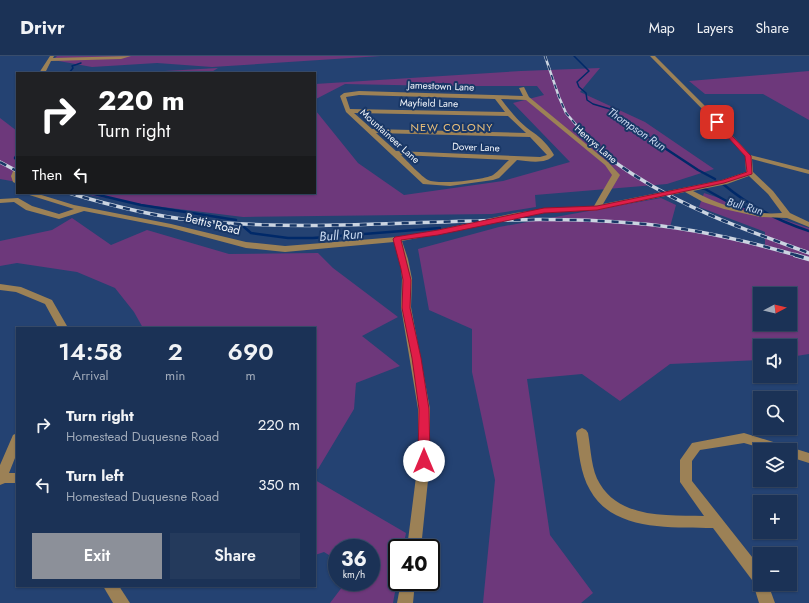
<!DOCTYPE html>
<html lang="en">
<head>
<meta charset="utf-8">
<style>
	:root { --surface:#1b3256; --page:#243a5c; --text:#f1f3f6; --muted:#a0aab9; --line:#394d6c; --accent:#8c9099 }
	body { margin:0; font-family:Jost,sans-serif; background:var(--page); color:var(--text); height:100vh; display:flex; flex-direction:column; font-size:15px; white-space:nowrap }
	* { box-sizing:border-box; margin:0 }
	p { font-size:13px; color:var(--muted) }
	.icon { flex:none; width:22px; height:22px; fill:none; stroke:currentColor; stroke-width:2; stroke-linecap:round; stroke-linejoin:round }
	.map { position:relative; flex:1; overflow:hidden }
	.drawer { position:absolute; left:16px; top:271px; width:300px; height:260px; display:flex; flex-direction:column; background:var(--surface); border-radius:0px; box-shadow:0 1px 3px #0004,0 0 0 1px var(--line) }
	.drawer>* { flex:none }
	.guide { position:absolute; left:16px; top:16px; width:300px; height:122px; border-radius:0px; box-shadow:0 1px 3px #0004,0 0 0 1px var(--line); background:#202124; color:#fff; overflow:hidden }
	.needle { width:26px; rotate:83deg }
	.fabs { position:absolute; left:753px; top:231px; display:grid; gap:8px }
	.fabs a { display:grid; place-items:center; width:44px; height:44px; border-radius:0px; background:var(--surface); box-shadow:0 1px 3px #0004,0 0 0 1px var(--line); font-size:20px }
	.speed { position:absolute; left:328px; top:483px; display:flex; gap:8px; font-size:20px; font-weight:700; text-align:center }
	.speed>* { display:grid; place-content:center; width:52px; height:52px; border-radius:50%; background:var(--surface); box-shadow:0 1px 3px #0004,0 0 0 1px var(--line); line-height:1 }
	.speed small { font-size:10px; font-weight:400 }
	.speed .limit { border:2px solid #111; border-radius:6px; background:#fff; color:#111 }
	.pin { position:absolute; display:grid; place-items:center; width:34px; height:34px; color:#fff; margin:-17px; border-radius:8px; box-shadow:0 2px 6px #0006 }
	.me { position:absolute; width:44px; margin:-22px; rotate:0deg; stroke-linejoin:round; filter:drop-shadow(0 0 3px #0008) }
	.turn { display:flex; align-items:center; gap:14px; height:84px; padding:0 16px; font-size:18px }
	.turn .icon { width:52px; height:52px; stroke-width:2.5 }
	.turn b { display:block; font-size:28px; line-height:34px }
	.then { display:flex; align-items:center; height:38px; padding:0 16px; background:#0003; gap:8px; font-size:15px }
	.eta { display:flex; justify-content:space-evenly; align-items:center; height:68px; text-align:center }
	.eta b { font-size:24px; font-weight:600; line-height:28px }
	.action { display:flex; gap:8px; margin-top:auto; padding:8px 16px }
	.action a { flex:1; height:46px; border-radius:0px; background:var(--accent); color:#fff; font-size:16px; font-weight:600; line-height:46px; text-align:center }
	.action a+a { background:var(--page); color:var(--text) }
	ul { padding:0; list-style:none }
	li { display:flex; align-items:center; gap:12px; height:60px; padding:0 16px }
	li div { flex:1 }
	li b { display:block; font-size:15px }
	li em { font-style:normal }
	header { display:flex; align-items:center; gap:24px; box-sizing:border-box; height:56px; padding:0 20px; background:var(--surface); border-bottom:1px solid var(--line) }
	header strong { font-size:19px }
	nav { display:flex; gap:22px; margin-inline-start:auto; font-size:14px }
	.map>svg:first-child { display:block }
	.green { fill:#6d387b; fill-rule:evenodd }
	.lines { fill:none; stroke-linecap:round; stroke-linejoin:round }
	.stream-far1 { stroke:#002969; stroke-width:1.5 }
	.stream { stroke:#002969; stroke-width:2.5 }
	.minor { fill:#9c8156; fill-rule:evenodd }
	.rail-far2-casing { stroke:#cbd4e1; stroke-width:2.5 }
	.rail-far1-casing { stroke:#cbd4e1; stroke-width:3.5 }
	.rail-casing { stroke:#cbd4e1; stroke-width:4.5 }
	.rail-far2 { stroke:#193766; stroke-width:1.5; stroke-dasharray:5; stroke-linecap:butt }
	.rail-far1 { stroke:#193766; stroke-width:2.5; stroke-dasharray:7; stroke-linecap:butt }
	.rail { stroke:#193766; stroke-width:3; stroke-dasharray:9; stroke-linecap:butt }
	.route { fill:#e11d48; stroke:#92132f }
	.labels { text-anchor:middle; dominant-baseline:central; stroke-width:4; stroke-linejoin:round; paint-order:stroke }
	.far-street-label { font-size:10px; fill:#f0f4fa; stroke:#193766 }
	.far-neighbourhood-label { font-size:11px; letter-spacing:1px; fill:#ebc07b; stroke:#193766 }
	.far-water-label { font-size:11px; font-style:italic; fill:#cbdbf2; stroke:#193766 }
	.street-label { font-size:12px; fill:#f0f4fa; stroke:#193766 }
	.water-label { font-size:13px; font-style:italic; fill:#cbdbf2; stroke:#193766 }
</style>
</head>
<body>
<header>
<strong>Drivr</strong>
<nav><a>Map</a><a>Layers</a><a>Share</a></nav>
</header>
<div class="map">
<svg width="809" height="547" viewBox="0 0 809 547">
	<rect width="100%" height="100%" fill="#244272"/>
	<g class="green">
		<polygon points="57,0 381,0 212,11 157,7 92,11 53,4"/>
		<polygon points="218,12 210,17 129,17"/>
		<path d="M600 12 580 36 645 66 714 113 667 128 535 139 536 151 492 158 243 161 146 149 78 137H315V28L521 15ZM345 28 441 30H537L544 39 513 47 570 106 503 125 404 139 358 107 316 55V43Z"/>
		<polygon points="809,15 809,64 763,38 705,38 689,25"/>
		<polygon points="0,62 17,75 17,126 0,123"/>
		<path d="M704 137 809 172V298L790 301V290H760V304L670 308 620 345 582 318 527 323 550 479 593 537 581 547H483L495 424 472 316V273L429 254 418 193 499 171 661 142 676 149 670 171 765 190V176L699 151ZM760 238H790V268H760Z"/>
		<polygon points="72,162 111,189 147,174 229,198 318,197 333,212 398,261 362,280 400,310 356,327 354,353 318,413 315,412 315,272 143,272 134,256 115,232 77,216 17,207 0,210 0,185 52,174"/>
		<polygon points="315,424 406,477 403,492 397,492 397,525 393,547 330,547 346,526 371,526 371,492 337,492 337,504 324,496 315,499"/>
	</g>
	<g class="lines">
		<g class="stream-far1">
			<polyline points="574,0 589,15 577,26 579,31 586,37 587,44 593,48 610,53 632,71 656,86"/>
			<polyline points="69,17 73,12 72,10 81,7"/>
		</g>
		<g class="stream">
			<polyline points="654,85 698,114 715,123"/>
			<polyline points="17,99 15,102 17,104"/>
			<path d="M723 128C748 149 778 165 809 175"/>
			<polyline points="700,132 705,133 730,147 765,156"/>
			<polyline points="90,137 141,149 236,164"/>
			<polyline points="244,171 251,177 288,182 313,182 440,172"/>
		</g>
		<g class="minor">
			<polygon points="50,0 54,0 53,2 131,0 121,3 51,5 45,17 39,17"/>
			<path d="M650 0H655L714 59 750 99 809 114V118L752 103 753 116 773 135 790 157 809 166V171L787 162 760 161 724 153 703 146 685 136 597 154 544 157 515 161 438 178 402 185 408 203 412 223 411 251 430 353V405L421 492H407L418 405V353L401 251 402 223 400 203 394 186 285 196 246 192 171 172 84 155 59 163 26 154 14 146 0 147V143L18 142 32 150 59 158 74 153 23 137H35L74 149 171 168 246 186 285 190 397 181 438 174 515 157 544 153 594 150 612 119 605 109 526 44 501 43C510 55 521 69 534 77 540 81 550 91 554 99 546 109 528 105 517 104L499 122 493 124 450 130 423 128 346 56 340 40 344 37 359 35 523 40 519 32 524 31 529 41 609 107 620 119 603 148 722 124 746 116 745 100 710 61ZM359 39 495 43 505 56 350 53 346 41ZM354 57 508 60 526 77 372 73ZM376 77 530 81 547 99 540 101 396 95ZM401 99 509 104C504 108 499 115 493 119 484 124 438 129 428 124 422 121 407 105 401 99ZM749 120 768 138 782 157C752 160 719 149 693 135L727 128Z"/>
			<polygon points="14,113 17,113 17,128 13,126 11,120"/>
			<polygon points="0,228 21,231 52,244 67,270 66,272 56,272 57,270 45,248 16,236 0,234"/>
			<path d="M582 372 586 374 588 377C591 393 591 414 600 428 621 463 668 459 704 460L680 426V404L692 387 744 377 809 397V407L790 401V394H768L744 387 700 394 692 405V425L760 511V528H768L775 547H759L752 524 713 472C672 471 613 476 590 434 580 417 579 396 576 377L578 374Z"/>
			<polygon points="17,377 17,397 9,417 17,417 17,427 5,427 0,429 0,409 13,379"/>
			<polygon points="401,526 415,526 413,547 397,547"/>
			<polygon points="103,530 119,530 130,547 113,547"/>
		</g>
		<g class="rail-far2-casing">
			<polyline id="rail-far2" points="545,0 559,41 566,57 591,86"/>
		</g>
		<g class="rail-far1-casing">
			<g id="rail-far1">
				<path d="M590 85C602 99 619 109 634 119 688 154 749 175 809 197"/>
				<polyline points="0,106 17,115"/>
				<path d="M69 137C109 149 150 160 192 164 338 180 485 155 632 167 688 171 744 184 799 200"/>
			</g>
		</g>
		<g class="rail-casing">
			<polyline id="rail" points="795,199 809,203"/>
		</g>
		<use href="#rail-far2" class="rail-far2"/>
		<use href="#rail-far1" class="rail-far1"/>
		<use href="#rail" class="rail"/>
	</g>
	<polygon class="route" points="717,64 751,100 752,118 724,127 597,154 544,157 438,179 401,184 411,224 410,252 421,302 429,353 430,405 428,408 424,410 420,408 418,405 419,353 412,302 402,252 403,224 401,213 393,183 395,181 438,174 544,152 597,150 723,124 747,116 745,100 715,67 714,66"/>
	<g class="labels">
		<g class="far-street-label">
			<text transform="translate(441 30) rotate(2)">Jamestown Lane</text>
			<text transform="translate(429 47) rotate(1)">Mayfield Lane</text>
			<text transform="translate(390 80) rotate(42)">Mountaineer Lane</text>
			<text transform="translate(596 88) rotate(41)">Henrys Lane</text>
			<text transform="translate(476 91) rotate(2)">Dover Lane</text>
		</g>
		<g class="far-neighbourhood-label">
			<text x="452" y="71">NEW COLONY</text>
		</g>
		<g class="far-water-label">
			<text transform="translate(637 73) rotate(34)">Thompson Run</text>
			<text transform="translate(745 150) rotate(16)">Bull Run</text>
		</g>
		<g class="street-label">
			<text transform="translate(213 168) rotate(14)">Bettis Road</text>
		</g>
		<g class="water-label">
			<text transform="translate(341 179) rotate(-4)">Bull Run</text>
		</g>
	</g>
</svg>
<div class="fabs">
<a><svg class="needle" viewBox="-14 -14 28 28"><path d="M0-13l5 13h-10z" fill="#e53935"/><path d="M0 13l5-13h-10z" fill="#a0aab9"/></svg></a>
<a><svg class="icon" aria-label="sound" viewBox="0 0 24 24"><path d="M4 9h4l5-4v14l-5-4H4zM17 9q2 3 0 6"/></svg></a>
<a><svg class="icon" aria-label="search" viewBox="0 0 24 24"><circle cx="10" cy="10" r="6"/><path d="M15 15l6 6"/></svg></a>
<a><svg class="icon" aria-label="layers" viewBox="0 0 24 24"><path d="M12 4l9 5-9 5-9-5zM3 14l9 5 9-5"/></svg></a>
<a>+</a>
<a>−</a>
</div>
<div class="speed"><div>36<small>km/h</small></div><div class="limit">40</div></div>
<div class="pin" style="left:717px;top:66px;background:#d93025"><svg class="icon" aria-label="arrive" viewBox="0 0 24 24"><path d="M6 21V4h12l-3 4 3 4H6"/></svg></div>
<svg class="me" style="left:424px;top:405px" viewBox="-20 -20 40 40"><circle r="19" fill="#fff"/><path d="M0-13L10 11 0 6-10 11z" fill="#e11d48"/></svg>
<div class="guide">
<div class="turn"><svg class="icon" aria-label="right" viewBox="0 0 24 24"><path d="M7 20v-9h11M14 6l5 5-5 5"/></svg><div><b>220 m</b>Turn right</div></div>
<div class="then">Then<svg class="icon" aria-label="left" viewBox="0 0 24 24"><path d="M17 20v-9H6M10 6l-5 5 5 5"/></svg></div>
</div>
<section class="drawer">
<div class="eta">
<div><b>14:58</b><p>Arrival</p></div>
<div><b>2</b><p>min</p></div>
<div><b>690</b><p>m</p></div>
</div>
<ul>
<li><svg class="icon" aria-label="right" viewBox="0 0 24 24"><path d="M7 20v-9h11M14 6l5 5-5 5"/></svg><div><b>Turn right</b><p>Homestead Duquesne Road</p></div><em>220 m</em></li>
<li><svg class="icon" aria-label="left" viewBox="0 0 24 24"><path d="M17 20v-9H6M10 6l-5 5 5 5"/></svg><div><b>Turn left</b><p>Homestead Duquesne Road</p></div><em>350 m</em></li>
</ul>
<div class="action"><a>Exit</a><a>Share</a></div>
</section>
</div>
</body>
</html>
